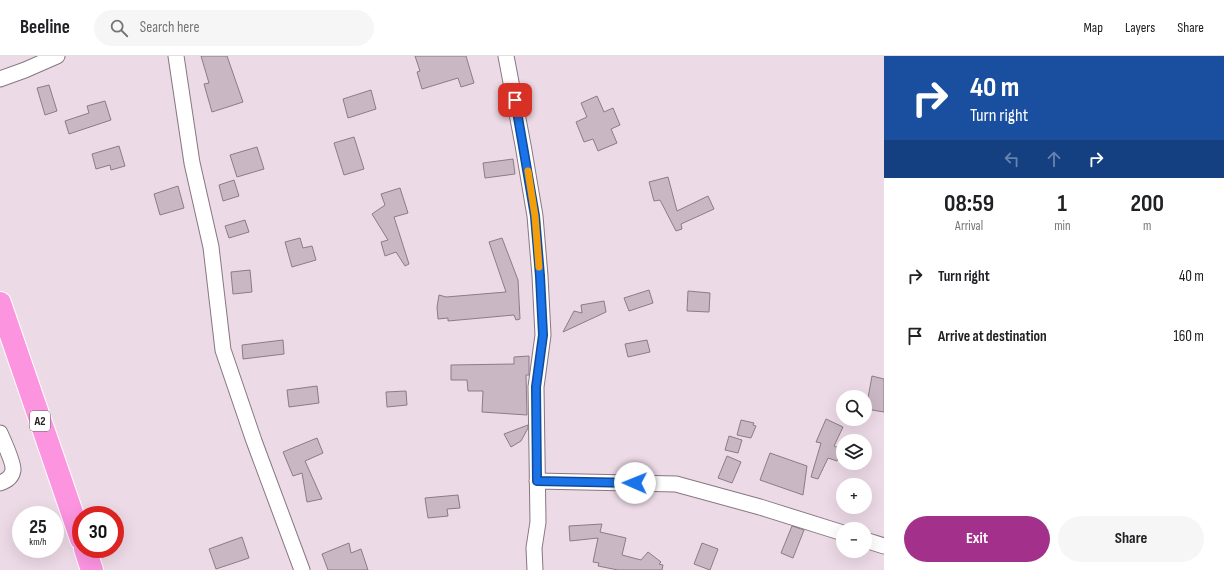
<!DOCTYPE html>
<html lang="en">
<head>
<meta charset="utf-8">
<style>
	:root { --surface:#fff; --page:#f6f6f6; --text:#202124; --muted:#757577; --line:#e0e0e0; --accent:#a3308a }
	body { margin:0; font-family:"Sofia Sans Condensed",sans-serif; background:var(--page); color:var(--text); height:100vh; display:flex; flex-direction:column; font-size:15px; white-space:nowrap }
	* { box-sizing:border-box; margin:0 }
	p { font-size:13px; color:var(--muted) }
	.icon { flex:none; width:22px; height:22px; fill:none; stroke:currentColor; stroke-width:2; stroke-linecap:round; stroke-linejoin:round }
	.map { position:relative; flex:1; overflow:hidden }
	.panel { display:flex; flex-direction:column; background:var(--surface); width:340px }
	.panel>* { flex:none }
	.top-card { background:#1a4fa0; color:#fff; overflow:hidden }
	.fabs { position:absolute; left:836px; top:334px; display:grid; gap:8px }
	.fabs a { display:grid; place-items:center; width:36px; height:36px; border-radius:50%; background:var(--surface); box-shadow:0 4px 16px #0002; font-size:20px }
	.speed { position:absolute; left:12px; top:450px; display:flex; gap:8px; font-size:20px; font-weight:700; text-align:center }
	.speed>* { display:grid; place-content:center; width:52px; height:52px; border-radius:50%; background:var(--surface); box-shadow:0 4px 16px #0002; line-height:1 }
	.speed small { font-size:10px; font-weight:400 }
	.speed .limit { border:6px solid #d22; background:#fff; color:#111 }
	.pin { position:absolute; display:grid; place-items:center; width:34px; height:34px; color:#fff; margin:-17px; border-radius:8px; box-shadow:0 2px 6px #0006 }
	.me { position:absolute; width:44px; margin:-22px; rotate:271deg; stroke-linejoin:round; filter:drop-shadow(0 0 3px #0008) }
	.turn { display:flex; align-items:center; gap:14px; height:84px; padding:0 20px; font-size:18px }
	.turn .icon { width:52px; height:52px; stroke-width:2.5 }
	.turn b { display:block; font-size:28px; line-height:34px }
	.lanes { display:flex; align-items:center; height:38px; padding:0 20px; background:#0003; justify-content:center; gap:20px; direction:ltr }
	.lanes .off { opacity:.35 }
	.eta { display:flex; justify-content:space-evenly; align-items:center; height:68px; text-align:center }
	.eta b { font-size:24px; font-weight:700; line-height:28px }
	.button { display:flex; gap:8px; margin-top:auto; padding:8px 20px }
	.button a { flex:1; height:46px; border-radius:24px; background:var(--accent); color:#fff; font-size:16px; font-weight:700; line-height:46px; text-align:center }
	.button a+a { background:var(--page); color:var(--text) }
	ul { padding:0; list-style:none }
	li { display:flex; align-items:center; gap:12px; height:60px; padding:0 20px }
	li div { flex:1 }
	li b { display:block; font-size:15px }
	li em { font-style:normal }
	header { display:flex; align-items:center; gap:24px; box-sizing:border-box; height:56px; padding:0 20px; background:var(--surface); border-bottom:1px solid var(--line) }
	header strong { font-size:19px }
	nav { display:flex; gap:22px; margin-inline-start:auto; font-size:14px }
	.search { width:280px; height:36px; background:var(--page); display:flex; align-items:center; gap:10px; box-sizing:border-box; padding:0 14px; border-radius:22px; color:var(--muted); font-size:15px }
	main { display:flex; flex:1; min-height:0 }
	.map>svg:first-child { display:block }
	.building { fill:#c9b8c4; stroke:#8c7c86 }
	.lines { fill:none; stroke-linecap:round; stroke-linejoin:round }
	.street-casing { stroke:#877781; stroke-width:17 }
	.highway-casing { stroke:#fff; stroke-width:24 }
	.street { stroke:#fff; stroke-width:15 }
	.highway { stroke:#fc94e0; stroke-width:22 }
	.route-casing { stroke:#114b97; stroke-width:10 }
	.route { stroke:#1a73e8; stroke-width:7 }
	.slow { stroke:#f59e0b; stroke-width:7 }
	.labels { text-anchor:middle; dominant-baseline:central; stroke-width:3.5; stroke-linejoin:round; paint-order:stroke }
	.shield { fill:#fff; stroke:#676366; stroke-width:1 }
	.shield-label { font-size:12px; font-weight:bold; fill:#262024 }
</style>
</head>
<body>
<header>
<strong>Beeline</strong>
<div class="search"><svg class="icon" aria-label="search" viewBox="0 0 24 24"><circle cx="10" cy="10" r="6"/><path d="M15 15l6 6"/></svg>Search here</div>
<nav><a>Map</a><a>Layers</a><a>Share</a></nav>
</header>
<main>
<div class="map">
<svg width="884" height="514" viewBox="0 0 884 514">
	<rect width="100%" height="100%" fill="#ecdae6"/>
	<g class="building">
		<polygon points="201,0 227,0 243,46 212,56 204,28 209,27"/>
		<polygon points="415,0 466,0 474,27 461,31 458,22 422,33 417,16 420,15"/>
		<polygon points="49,29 57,55 45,59 37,32"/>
		<polygon points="371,34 376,53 348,62 343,43"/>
		<polygon points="597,40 604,56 613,52 620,69 611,73 617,87 598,95 593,83 584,86 576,66 587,61 581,47"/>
		<polygon points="105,45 111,64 69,78 65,65 89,57 87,50"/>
		<polygon points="354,81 364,113 344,119 334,87"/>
		<polygon points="119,90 125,110 111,114 110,109 96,113 92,98"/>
		<polygon points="257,91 264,113 237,121 230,99"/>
		<polygon points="513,103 515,118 485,122 483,107"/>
		<polygon points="668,121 677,155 708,140 714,153 681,168 682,173 676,175 660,144 654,145 649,126"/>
		<polygon points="234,124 239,140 223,145 219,129"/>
		<polygon points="178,130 184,152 160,159 154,138"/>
		<polygon points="400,132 408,157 394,161 409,208 405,210 396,196 385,200 381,186 388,184 372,158 385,149 381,138"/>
		<polygon points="245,164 249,176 229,182 225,170"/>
		<polygon points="300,182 303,192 312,190 316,204 292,211 285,186"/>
		<polygon points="502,182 518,224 520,263 516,264 514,259 448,265 448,262 438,263 437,251 439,239 446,241 506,236 489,186"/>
		<polygon points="250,214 252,236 233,238 231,216"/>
		<polygon points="649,234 653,247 629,255 624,242"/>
		<polygon points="688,235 710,237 709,256 687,255"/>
		<polygon points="604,245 606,256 563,276 574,255 582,257 581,249"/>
		<polygon points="283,284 284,298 243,303 242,289"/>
		<polygon points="647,284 650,296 628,301 625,288"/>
		<polygon points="529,300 529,319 526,319 527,359 482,356 483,335 468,335 467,324 451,324 451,309 514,308 514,301"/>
		<polygon points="872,320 884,323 884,356 866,353"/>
		<polygon points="317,330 319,347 289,351 287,334"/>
		<polygon points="406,335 407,349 387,351 386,336"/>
		<polygon points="826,363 843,371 834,390 841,393 837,405 828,402 818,423 811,421 821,387 816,386"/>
		<polygon points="741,364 754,367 753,369 756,370 751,382 737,379"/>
		<polygon points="528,369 528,372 521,385 511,391 504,378"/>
		<polygon points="729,380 742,384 738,397 725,394"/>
		<polygon points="317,382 323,397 305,405 322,443 307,446 302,417 293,420 283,396"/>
		<polygon points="770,397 807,410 803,439 760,424"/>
		<polygon points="727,400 741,406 732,427 718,422"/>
		<polygon points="458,439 460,452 447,453 448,460 428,462 425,442"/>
		<polygon points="602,468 600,476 626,482 622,499 641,504 648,496 661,506 659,508 663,509 662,514 618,514 598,510 599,507 593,506 598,482 570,485 569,470"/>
		<polygon points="792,470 804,474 793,502 781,497"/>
		<polygon points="242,481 249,502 216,513 209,493"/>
		<polygon points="349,487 351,497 361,493 368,514 328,514 322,498"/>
		<polygon points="702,487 718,493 710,514 694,508"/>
	</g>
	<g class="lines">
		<g class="street-casing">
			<g id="street">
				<polyline points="176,0 192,107 211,191 223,294 254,385 302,514"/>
				<polyline points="506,0 523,89 535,160 540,220 543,279 536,331 538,466 534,492 535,514"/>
				<polyline points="0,23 25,14 57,0"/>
				<path d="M0 377C3 384 14 407 13 414 12 421 6 425 0 427"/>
				<polyline points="537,425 676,428 760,451 843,477"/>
				<polyline points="865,484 884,490"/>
			</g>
		</g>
		<g class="highway-casing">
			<g id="highway">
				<polyline points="0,247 81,483"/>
				<polyline points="85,493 92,514"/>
			</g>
		</g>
		<use href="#street" class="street"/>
		<use href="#highway" class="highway"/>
	</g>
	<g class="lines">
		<g class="route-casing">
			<polyline id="route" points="515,44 535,160 540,220 543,279 536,331 537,425 635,427"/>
		</g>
		<use href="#route" class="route"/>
		<polyline class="slow" points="528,115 535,160 539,211"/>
	</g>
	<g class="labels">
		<rect class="shield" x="30" y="355" width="20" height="20" rx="3"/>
		<g class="shield-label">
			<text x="40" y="365">A2</text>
		</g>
	</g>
</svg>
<div class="fabs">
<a><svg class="icon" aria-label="search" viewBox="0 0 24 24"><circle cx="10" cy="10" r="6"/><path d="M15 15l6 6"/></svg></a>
<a><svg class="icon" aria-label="layers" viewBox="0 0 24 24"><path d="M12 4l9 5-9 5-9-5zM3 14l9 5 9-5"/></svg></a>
<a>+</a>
<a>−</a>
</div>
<div class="speed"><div>25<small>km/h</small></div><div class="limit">30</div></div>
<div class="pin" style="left:515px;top:44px;background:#d93025"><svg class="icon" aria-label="arrive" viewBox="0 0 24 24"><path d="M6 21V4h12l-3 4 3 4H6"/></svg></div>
<svg class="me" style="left:635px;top:427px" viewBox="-20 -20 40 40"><circle r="19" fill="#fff"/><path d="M0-13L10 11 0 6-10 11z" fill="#1a73e8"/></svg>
</div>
<section class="panel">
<div class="top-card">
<div class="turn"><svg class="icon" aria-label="right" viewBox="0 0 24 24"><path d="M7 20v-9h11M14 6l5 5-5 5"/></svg><div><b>40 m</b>Turn right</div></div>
<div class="lanes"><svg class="icon off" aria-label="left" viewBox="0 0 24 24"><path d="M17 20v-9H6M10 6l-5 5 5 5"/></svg><svg class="icon off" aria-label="ahead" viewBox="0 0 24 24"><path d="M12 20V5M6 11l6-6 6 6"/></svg><svg class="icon" aria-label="right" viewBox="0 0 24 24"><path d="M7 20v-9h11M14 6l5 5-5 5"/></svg></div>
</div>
<div class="eta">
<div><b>08:59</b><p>Arrival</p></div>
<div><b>1</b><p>min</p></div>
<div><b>200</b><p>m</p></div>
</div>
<ul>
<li><svg class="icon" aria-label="right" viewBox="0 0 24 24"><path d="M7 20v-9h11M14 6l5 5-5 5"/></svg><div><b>Turn right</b></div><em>40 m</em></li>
<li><svg class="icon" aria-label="arrive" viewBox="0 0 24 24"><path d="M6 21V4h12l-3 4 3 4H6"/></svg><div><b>Arrive at destination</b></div><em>160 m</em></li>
</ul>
<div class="button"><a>Exit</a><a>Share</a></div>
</section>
</main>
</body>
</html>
